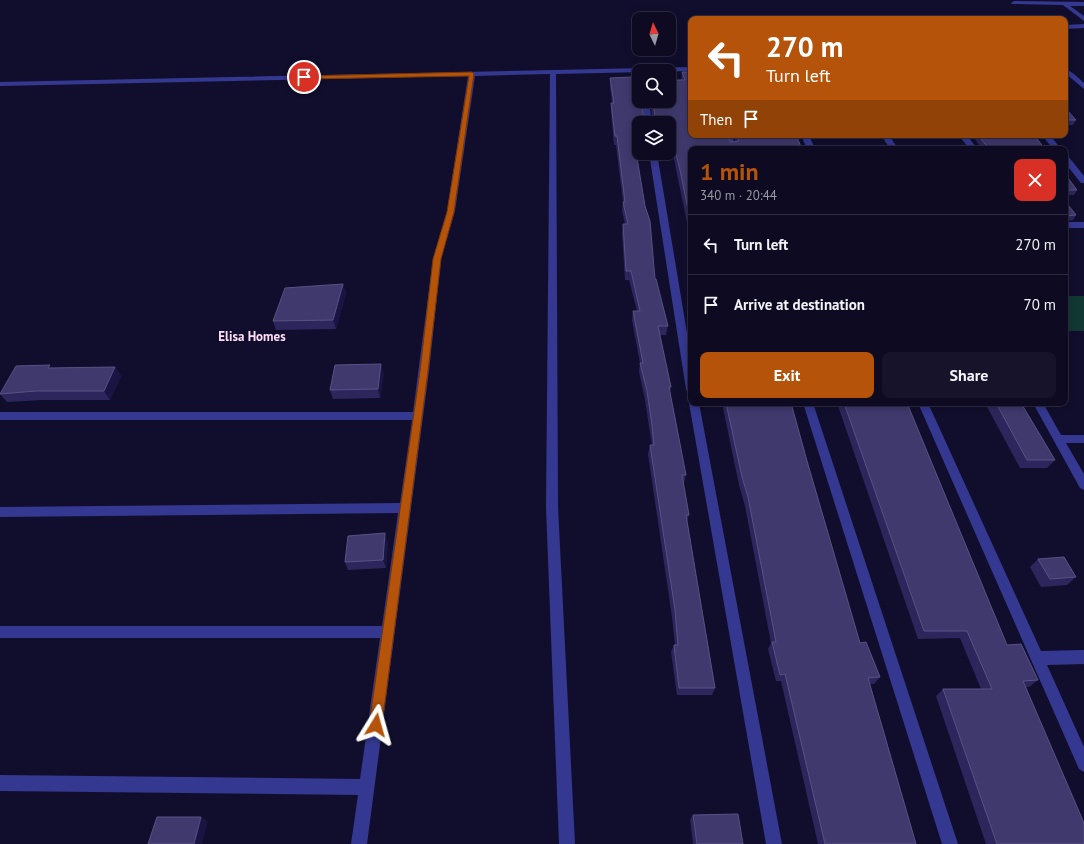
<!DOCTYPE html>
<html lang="en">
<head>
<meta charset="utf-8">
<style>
	:root { --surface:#0d0a22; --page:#16132a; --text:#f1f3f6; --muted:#9a9aa5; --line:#2d2b40; --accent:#b45309 }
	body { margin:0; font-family:"PT Sans",sans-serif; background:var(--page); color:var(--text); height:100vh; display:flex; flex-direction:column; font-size:15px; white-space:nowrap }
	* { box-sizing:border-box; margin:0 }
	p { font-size:13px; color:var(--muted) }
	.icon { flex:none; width:22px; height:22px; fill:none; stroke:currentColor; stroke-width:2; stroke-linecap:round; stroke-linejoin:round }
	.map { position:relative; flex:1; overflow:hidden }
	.details { position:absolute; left:688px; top:146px; width:380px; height:260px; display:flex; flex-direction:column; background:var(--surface); border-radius:8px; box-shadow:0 2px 10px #0003,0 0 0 1px var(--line) }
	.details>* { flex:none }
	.hud { position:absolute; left:688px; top:16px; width:380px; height:122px; border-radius:8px; box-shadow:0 2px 10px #0003,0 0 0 1px var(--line); background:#b45309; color:#fff; overflow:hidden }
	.needle { width:26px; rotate:355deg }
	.controls { position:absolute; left:632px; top:12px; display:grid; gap:8px }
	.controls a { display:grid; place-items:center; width:44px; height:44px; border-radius:8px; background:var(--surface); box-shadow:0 2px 10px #0003,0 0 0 1px var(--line); font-size:20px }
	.pin { position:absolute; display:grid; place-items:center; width:34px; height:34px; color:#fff; margin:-17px; border:2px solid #fff; border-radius:50%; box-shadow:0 1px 4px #0007 }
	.me { position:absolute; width:44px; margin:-22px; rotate:8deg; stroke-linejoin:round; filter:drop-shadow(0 0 3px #0008) }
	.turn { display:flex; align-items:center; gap:14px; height:84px; padding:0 12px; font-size:18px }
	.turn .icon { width:52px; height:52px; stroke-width:2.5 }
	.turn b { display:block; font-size:28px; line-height:34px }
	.then { display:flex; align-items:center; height:38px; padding:0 12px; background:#0003; gap:8px; font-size:15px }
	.round { display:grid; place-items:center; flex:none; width:42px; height:42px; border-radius:8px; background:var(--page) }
	.summary { display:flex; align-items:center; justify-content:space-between; height:68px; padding:0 12px }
	h1 { font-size:24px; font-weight:600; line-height:30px; color:var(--accent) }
	.action { display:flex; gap:8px; margin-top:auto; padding:8px 12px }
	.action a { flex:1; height:46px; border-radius:8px; background:var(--accent); color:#fff; font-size:16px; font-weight:600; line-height:46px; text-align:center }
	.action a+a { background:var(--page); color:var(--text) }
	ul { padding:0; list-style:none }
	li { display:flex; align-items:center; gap:12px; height:60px; padding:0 12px; border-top:1px solid var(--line) }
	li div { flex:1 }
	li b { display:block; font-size:15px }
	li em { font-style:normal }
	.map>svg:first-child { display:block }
	.green { fill:#113833 }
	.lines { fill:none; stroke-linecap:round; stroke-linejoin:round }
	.minor { fill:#343891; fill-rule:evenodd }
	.wall { fill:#2c265c }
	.shaded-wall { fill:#191442 }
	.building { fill:#3f396e; stroke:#585284 }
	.route { fill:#b45309; stroke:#753606 }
	.labels { text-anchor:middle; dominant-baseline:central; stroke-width:3; stroke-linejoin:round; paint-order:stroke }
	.neighbourhood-label { font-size:13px; font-weight:bold; fill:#ffddf5; stroke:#110e2d }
</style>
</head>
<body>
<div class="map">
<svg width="1084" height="844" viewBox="0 0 1084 844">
	<rect width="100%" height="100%" fill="#110e2d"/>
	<rect class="green" x="1065" y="296" width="19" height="35"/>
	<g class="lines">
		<g class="minor">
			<polygon points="1014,1 1084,2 1084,6 1070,6 1084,16 1084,21 1063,5 1012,4 1011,3"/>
			<polygon points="1084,24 1084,28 1065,29 1065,25"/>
			<polygon points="691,67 691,71 556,74 558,507 575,844 559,844 546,507 550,74 475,76 455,211 441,259 429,371 367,844 351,844 358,795 0,791 0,775 360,779 380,638 0,638 0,626 382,626 398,513 0,517 0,507 400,503 412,420 0,420 0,412 413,412 433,259 447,211 468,76 0,86 0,82"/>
			<polygon points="1065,68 1074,74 1084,83 1084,89 1065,73"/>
			<polygon points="641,101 649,101 652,123 644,123"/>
			<polygon points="724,135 732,135 736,149 728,149"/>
			<polygon points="801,135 809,135 815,149 807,149"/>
			<polygon points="881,135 889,135 898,149 890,149"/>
			<polygon points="959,135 967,135 977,149 969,149"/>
			<polygon points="1042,135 1050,135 1061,149 1053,149"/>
			<polygon points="649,153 657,153 691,357 691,393 687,392 686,389"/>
			<polygon points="1065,156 1068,156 1084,176 1084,183 1081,183 1065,163"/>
			<rect x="1065" y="222" width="19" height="6"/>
			<polygon points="691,400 691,403 699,403 782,844 766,844 689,403"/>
			<polygon points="803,403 813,403 958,844 942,844"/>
			<polygon points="918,403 928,403 1041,651 1084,650 1084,664 1047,665 1084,747 1084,772 1079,769"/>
			<polygon points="1033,403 1043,403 1061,435 1084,435 1084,443 1066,443 1084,474 1084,490 1080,488"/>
		</g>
	</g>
	<g class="wall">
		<polygon points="682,72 730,142 735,141 733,135 796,135 691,149 691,242 678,179 674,159 660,160 658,153 669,153 669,123 639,123 639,153 649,153 649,160 637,161 655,279 668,326 666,335 660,335 671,387 670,392 686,475 684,483 683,483 689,515 687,521 715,688 712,695 677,695 671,652 674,645 675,645 672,617 648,454 650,445 652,445 650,433 645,400 639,372 640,363 632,320 633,311 637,311 629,280 625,280 622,233 623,224 625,224 622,211 623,202 616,145 614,145 611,111 611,103 612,103 610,86 610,78 643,115 645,116 652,116 650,101 669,101 681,80"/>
		<polygon points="1065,108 1076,120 1073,125 1065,125"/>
		<polygon points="972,135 1034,135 1045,149 982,149"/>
		<polygon points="1065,174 1077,190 1074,195 1065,195"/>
		<polygon points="1065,201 1076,215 1073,220 1065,221"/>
		<polygon points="343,284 346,293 336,329 276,330 273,321"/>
		<polygon points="115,367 121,376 110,400 42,400 7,402 0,394 52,368"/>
		<polygon points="384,373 380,398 333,399 330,390"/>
		<polygon points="722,403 791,403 807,461 860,643 880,677 874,684 870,684 916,844 818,844 781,681 776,681 768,649 771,643 745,506 739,485"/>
		<polygon points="837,403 907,403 1007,645 1038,680 1029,687 1026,687 1084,844 986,844 936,696 943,689 981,689 960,638 918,639"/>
		<polygon points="985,403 1021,403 1055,460 1047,468 1020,468"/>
		<polygon points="388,541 386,568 348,570 345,562"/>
		<polygon points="1038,559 1076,577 1067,585 1041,587 1030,567"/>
		<polygon points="693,815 743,844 693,844 690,820"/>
	</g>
	<g class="shaded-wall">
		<polygon points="343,284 346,293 336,329 333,320"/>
		<polygon points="381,364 384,373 380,398 378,389"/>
		<polygon points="115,367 121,376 110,400 104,391"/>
		<polygon points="385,533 388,541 386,568 383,560"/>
		<polygon points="201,817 208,821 202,844 194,844"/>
	</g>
	<g class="building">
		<polygon points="682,72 691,72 691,135 728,135 730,142 739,141 737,135 796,135 802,149 691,149 691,224 680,170 675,150 669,150 669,123 639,123 639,152 636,152 645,206 650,221 655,279 656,279 668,326 658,326 671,387 669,387 686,475 682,475 689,515 686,515 715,688 679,688 674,645 678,645 675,610 650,445 654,445 652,425 647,391 640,363 643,363 633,311 640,311 631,271 626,271 623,224 628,224 623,202 625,202 617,136 615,136 611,103 614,103 610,78 632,77 632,80 639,80 639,101 642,101 643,115 645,116 653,116 655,114 652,101 669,101 669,80 685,80"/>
		<polygon points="1065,108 1076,120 1065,120"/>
		<polygon points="978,135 1034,135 1045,149 989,149"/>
		<polygon points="1065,174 1077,190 1065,190"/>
		<polygon points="1065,201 1076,215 1065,216"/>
		<polygon points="343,284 333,320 273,321 285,288"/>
		<polygon points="381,364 378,389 330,390 335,365"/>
		<polygon points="50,365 48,368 115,367 104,391 36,391 0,394 16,366"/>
		<polygon points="726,403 791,403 807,461 860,643 866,642 880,677 868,678 916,844 825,844 785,674 780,675 772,642 776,642 748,497 742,477"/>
		<polygon points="844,403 907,403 1007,645 1021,644 1038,680 1023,681 1084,823 1084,844 997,844 943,689 992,689 967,631 924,631"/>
		<polygon points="996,403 1021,403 1055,460 1027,460"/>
		<polygon points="385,533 383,560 345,562 348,536"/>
		<polygon points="1064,557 1076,577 1050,579 1038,559"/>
		<polygon points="738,814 743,844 697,844 693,815"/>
		<polygon points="157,817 201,817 194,844 148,844"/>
	</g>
	<polygon class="route" points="472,72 474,74 454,212 441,259 428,371 382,725 380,730 376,731 371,730 369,725 420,371 433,259 447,212 469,76 304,79 301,77 304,76"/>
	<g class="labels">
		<g class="neighbourhood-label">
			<text x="252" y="336">Elisa Homes</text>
		</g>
	</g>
</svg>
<div class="controls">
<a><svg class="needle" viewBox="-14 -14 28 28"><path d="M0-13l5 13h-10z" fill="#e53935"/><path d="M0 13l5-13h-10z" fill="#9a9aa5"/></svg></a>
<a><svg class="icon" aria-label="search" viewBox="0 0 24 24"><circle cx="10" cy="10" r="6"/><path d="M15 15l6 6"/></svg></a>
<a><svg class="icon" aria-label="layers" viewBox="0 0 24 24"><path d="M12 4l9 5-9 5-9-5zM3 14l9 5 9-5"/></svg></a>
</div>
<div class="pin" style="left:304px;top:77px;background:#d93025"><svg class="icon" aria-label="arrive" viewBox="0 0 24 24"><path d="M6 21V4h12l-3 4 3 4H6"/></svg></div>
<svg class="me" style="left:376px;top:725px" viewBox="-20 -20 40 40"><path d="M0-17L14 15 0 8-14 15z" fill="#b45309" stroke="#fff" stroke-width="4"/></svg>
<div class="hud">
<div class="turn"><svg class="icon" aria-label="left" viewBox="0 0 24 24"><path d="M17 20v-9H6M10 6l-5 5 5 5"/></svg><div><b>270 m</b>Turn left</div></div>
<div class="then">Then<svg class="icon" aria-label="arrive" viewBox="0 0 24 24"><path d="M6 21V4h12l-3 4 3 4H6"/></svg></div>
</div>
<section class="details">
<div class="summary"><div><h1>1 min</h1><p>340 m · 20:44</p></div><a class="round" style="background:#d93025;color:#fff"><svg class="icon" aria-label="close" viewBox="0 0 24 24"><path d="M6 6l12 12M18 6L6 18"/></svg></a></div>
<ul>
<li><svg class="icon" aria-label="left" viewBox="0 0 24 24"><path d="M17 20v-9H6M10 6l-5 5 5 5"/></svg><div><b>Turn left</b></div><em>270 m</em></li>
<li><svg class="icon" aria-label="arrive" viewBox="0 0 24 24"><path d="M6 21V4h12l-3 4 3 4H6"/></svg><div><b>Arrive at destination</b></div><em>70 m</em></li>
</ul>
<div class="action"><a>Exit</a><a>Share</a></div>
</section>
</div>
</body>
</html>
